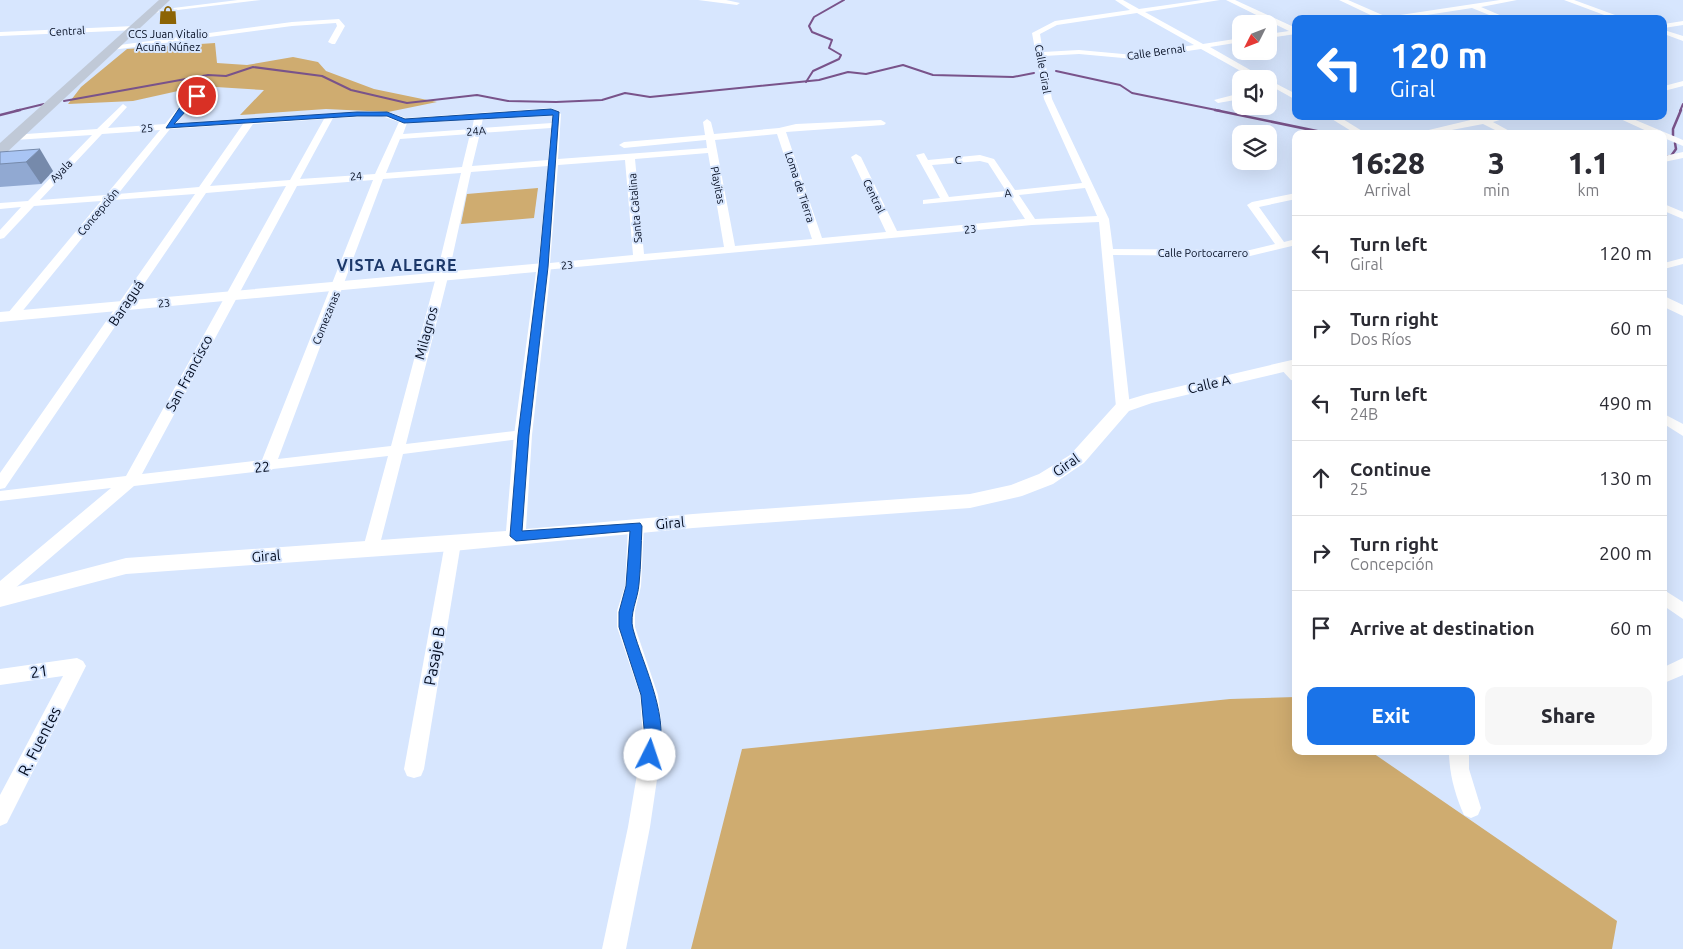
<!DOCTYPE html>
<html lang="en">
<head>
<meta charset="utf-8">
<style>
	:root { --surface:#fff; --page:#f7f7f7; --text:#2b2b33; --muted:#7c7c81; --line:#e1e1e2; --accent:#1a73e8 }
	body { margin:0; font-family:Ubuntu,sans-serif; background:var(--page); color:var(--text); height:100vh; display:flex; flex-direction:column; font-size:19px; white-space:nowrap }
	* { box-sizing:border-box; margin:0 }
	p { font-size:16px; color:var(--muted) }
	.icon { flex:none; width:28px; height:28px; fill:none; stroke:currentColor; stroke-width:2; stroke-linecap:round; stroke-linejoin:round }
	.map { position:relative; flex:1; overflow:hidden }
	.side { position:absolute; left:1292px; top:130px; width:375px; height:625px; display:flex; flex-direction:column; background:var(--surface); border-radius:10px; box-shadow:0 5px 20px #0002 }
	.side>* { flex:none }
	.guide { position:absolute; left:1292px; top:15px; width:375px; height:105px; border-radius:10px; box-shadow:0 5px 20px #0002; background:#1a73e8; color:#fff; overflow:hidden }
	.needle { width:32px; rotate:228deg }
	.controls { position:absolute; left:1232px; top:15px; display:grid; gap:10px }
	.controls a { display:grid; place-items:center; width:45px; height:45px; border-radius:10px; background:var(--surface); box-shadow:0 5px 20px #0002; font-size:25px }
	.pin { position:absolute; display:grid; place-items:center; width:42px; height:42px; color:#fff; margin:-21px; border:2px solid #fff; border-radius:50%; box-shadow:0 1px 5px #0007 }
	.me { position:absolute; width:55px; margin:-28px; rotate:4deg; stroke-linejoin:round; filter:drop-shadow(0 0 4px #0008) }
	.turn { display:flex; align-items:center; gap:18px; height:105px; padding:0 15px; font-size:22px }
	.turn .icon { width:65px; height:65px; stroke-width:2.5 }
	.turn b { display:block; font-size:35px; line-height:42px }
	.eta { display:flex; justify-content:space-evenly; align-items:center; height:85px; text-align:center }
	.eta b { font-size:30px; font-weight:800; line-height:35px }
	.action { display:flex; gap:10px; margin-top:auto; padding:10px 15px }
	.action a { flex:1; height:58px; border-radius:10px; background:var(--accent); color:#fff; font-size:20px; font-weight:800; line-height:58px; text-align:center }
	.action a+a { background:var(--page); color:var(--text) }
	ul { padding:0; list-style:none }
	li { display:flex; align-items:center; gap:15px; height:75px; padding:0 15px; border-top:1px solid var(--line) }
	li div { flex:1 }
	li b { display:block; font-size:19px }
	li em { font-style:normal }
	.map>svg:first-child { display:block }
	.green { fill:#cfac70 }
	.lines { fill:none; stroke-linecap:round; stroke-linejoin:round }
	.stream-far1 { stroke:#79538a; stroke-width:2 }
	.stream { stroke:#79538a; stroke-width:2.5 }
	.minor { fill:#fff; fill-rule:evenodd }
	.tertiary { fill:#fff; fill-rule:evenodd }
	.secondary { fill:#c0c9d7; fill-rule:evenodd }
	.wall { fill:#91a9d2 }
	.shaded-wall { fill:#768aab }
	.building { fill:#a9c5f4; stroke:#768aab }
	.route { fill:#1a73e8; stroke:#114b97 }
	.labels { text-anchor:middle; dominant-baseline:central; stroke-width:4; stroke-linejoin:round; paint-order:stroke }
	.far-street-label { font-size:11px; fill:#030c20; stroke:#d7e6fe }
	.far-poi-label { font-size:11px; fill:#030c20; stroke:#d7e6fe }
	.street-label { font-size:14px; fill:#030c20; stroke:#d7e6fe }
	.far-district-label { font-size:16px; font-weight:bold; letter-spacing:1px; fill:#1c3869; stroke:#d7e6fe }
	.near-street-label { font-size:16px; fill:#030c20; stroke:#d7e6fe }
</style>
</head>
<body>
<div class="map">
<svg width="1683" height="949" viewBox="0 0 1683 949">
	<rect width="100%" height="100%" fill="#d7e6fe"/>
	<g class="green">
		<polygon points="215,43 217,63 247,65 293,57 318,62 326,71 374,89 437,102 388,112 326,109 240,115 264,90 216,87 187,89 133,101 68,104 81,87 127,49"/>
		<polygon points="538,188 534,218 461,224 467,194"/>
		<polygon points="1296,697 1296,751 1370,751 1617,921 1612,949 691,949 742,749 1230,699"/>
	</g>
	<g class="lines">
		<g class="stream-far1">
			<polyline points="1056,71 1120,85 1132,93 1221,111"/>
			<polyline points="806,82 813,71 839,59 841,55 829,48 832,40 812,32 809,26 814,17 844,0"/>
			<polyline points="64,101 208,75 226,76 253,67 322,76 351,90 407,103 477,95 508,101 556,102 602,100 625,93 650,97 819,80 848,72 866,74 903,65 933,75 1013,77 1034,73"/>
			<polyline points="15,111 44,104"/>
			<polyline points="1680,111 1683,104"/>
		</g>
		<g class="stream">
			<polyline points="1215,110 1331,134"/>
			<polyline points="0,115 20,110"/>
			<polyline points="1673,136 1673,129 1681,110"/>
			<polyline points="1664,157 1671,156 1676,149 1675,143"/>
		</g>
		<g class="minor">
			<polygon points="238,0 261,0 153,13 149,11"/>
			<polygon points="698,0 726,0 740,3 737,5"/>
			<path d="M1115 0H1123L1139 9 1202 0H1220L1145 12 1203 44 1241 38V42L1210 47 1266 79H1255L1201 49 1134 59 1079 54 1044 56 1052 99 1109 219 1113 249 1250 250 1275 244 1247 205 1252 202 1296 193V199L1259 207 1284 242 1296 239V245L1250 256 1113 255 1130 407 1128 410H1118L1116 407 1099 222 1032 225 544 270 538 267 548 166 471 172 448 277 406 444 523 430 530 435 528 438 403 454 379 548 377 552 371 554 365 552 363 548 388 456 273 469 267 472 262 471 134 486 6 596 0 598V581L111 488 0 501V491L126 476 286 186 206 193 5 488 0 489V473L195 194 113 200 16 319H8L6 316 8 313 101 201 34 206 4 238 0 239V230L21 207 0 209V203L28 201 92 135 15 140 12 139V135L97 129 123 104 127 107 108 128 165 124 179 107 197 93 201 96 200 98 175 124 369 111 388 112 406 118 551 108 561 114 558 159 707 148 706 140 624 148 619 145 624 142 705 135 703 122 707 119 711 122 714 134 779 128 796 124 881 120 886 123 884 125 786 132 822 238 886 232 851 157 856 154 861 157 897 231 1025 219 1010 196 923 204V200L940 198 916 155 924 153 928 160 980 155 994 159 1015 190 1082 183 1044 99 1032 33 1055 21 1130 10ZM1137 13 1194 45 1134 55 1079 50 1043 52 1040 34 1057 25ZM550 114 552 115V123L481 128 483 118ZM382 116 399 122 375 174 300 179 333 118ZM324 119 290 180 210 186 253 124ZM474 119 472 129 403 134 407 123ZM243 124 199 187 118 194 170 129ZM551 128 548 160 472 166 480 133ZM160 130 106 195 40 200 102 134ZM470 134 462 167 386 173 400 139ZM777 134 812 239 735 246 715 140ZM708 153 724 247 644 254 635 159ZM625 160 633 255 550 263 558 165ZM980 161 988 163 1006 191 949 197 932 165ZM461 173 436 277 391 446 278 459 383 179ZM373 180 262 460 142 474 297 186ZM1085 188 1097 216 1035 219 1019 195Z"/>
			<polygon points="1226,0 1235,0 1296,28 1296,34 1269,38 1269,34 1289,31"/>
			<polygon points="1339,0 1348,0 1387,17 1500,0 1517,0 1481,7 1509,19 1499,19 1472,8 1401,19 1379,19"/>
			<polygon points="1564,0 1574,0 1626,19 1615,19"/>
			<polygon points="339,19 345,26 335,44 332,44 328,42 337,26 336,23 292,26 112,50 108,48 112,46 292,22"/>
			<polygon points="1683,21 1683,25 1664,28 1664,24"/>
			<polygon points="134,26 137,26 137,30 0,36 0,32"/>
			<polygon points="1664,30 1683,36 1683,41 1664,34"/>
			<polygon points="1269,80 1296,94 1296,100 1269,85"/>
			<polygon points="1683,81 1683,86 1664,91 1664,86"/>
			<polygon points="1241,93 1241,99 1218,103 1214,100"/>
			<polygon points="1327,116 1338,116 1367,134 1356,134"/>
			<polygon points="1513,116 1493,122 1515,134 1503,134 1483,124 1431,134 1412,134 1483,117"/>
			<polygon points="1614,116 1626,116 1683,140 1683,146 1664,138 1664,134 1653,134"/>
			<polygon points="1683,152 1683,158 1664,162 1664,156"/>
			<polygon points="1664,204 1683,212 1683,219 1664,211"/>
			<polygon points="1683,258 1683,264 1664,269 1664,263"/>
			<polygon points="1286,363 1296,370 1296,381 1291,380 1279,367"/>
			<polygon points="1664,414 1683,424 1683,436 1664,424"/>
			<polygon points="636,520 642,522 644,526 641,586 635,611 635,627 658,695 663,739 650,827 626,949 602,949 628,827 643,739 640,695 617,627 617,611 625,586 628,526 630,522"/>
			<polygon points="453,537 459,539 461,543 424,769 421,776 414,778 407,776 404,769 445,543 447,539"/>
			<polygon points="1664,590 1683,602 1683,619 1664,606"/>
			<polygon points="77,658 83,661 86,666 7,823 0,826 0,795 63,676 0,685 0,669"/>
			<polygon points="1683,658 1683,675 1664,683 1664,667"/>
			<path d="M1449 751H1469V769L1481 808 1478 815 1471 818 1464 815C1455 795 1449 773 1449 751Z"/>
		</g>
		<g class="tertiary">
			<polygon points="544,263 551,267 532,435 526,529 693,514 970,494 1011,485 1039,474 1070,455 1117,403 1147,394 1296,359 1296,369 1152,403 1129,411 1084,463 1053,484 1022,496 970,508 693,528 453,551 126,574 0,607 0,591 126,558 506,531 514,435 536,272 0,322 0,312"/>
			<polygon points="1664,296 1683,305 1683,316 1664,307"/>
		</g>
		<polygon class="secondary" points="159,0 170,0 5,154 0,155 0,143"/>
	</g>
	<polygon class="wall" points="0,152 53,171 41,184 0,187"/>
	<polygon class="shaded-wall" points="40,149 53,171 41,184 26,162"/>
	<polygon class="building" points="40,149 26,162 0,164 0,152"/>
	<path class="route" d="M194 94 200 96 174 124 357 112H387L405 119 551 109 559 112 548 267 529 435 522 531 640 523 642 526C641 545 641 565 639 584 638 599 629 614 633 629 643 666 673 722 656 760L650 762 645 760 643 755 645 739 641 695 619 627V612L626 586 630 531 516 541 510 536 518 435 539 267 553 115 404 123 387 116H357L166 128 180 107Z"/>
	<defs>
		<g id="shop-bare" transform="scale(1.5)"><path d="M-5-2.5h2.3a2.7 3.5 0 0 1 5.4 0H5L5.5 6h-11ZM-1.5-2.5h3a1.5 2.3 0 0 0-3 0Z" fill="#8c6405" stroke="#d7e6fe" stroke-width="2.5" paint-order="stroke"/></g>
	</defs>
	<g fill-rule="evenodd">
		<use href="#shop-bare" x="168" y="15"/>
	</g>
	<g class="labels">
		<g class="far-street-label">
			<text transform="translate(67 31) rotate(-3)">Central</text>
			<text transform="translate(1156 52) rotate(-8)">Calle Bernal</text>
			<text transform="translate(1043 69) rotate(80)">Calle Giral</text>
			<text transform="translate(147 128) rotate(-4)">25</text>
			<text transform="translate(476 131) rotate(-4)">24A</text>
			<text transform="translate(958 160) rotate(-5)">C</text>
			<text transform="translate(61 171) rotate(-46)">Ayala</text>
			<text transform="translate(356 176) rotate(-5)">24</text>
			<text transform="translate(718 185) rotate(79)">Playitas</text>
			<text transform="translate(800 187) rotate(72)">Loma de Tierra</text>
			<text transform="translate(1008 193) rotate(-6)">A</text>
			<text transform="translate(874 196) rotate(64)">Central</text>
			<text transform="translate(635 208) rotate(-95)">Santa Catalina</text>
			<text transform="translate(98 212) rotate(-50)">Concepción</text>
			<text transform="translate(970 229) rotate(-6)">23</text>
			<text x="1203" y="253">Calle Portocarrero</text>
			<text transform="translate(567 265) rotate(-5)">23</text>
			<text transform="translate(164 303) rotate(-5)">23</text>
			<text transform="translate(326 318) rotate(-68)">Comezanas</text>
		</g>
		<g class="far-poi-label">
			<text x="168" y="34">CCS Juan Vitalio<tspan x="168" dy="13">Acuña Núñez</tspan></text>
		</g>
		<g class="street-label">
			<text transform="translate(126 303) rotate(-56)">Baraguá</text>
			<text transform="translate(426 333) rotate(-75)">Milagros</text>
			<text transform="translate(189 373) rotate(-62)">San Francisco</text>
			<text transform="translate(1209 384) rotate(-13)">Calle A</text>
			<text transform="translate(1066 465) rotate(-35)">Giral</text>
			<text transform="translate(262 467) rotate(-6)">22</text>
			<text transform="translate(670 523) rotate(-5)">Giral</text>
			<text transform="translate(266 556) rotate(-4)">Giral</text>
		</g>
		<g class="far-district-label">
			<text x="397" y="265">VISTA ALEGRE</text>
		</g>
		<g class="near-street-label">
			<text transform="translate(434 656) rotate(-80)">Pasaje B</text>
			<text transform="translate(39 671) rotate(-8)">21</text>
			<text transform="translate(39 741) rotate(-63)">R. Fuentes</text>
		</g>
	</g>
</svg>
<div class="controls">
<a><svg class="needle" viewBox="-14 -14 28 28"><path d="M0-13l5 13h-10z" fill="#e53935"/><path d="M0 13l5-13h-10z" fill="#7c7c81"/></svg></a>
<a><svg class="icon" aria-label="sound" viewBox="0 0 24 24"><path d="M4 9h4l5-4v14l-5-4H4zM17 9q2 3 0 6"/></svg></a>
<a><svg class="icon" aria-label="layers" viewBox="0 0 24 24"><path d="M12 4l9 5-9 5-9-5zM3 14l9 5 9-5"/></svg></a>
</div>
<div class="pin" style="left:197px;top:96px;background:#d93025"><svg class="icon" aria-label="arrive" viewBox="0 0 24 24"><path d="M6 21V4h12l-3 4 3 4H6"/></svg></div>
<svg class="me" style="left:650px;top:755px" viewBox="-20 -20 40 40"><circle r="19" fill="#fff"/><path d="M0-13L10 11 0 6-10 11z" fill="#1a73e8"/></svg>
<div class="guide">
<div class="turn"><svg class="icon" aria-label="left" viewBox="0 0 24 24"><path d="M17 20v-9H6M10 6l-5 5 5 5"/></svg><div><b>120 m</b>Giral</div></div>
</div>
<section class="side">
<div class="eta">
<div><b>16:28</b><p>Arrival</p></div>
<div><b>3</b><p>min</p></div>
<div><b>1.1</b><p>km</p></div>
</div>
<ul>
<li><svg class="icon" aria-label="left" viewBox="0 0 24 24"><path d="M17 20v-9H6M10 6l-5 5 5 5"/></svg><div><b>Turn left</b><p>Giral</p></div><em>120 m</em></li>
<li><svg class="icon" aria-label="right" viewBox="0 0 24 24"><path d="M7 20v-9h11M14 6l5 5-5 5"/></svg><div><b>Turn right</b><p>Dos Ríos</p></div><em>60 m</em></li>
<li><svg class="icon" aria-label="left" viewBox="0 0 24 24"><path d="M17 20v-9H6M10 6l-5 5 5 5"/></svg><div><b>Turn left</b><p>24B</p></div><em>490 m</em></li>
<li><svg class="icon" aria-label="ahead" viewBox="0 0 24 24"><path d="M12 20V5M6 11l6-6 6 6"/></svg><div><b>Continue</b><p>25</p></div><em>130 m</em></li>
<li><svg class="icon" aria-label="right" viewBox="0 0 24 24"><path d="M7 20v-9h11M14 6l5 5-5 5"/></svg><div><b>Turn right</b><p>Concepción</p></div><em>200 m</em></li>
<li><svg class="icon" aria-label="arrive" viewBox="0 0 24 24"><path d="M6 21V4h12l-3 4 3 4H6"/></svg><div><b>Arrive at destination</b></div><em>60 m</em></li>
</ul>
<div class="action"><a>Exit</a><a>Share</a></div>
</section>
</div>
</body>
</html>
